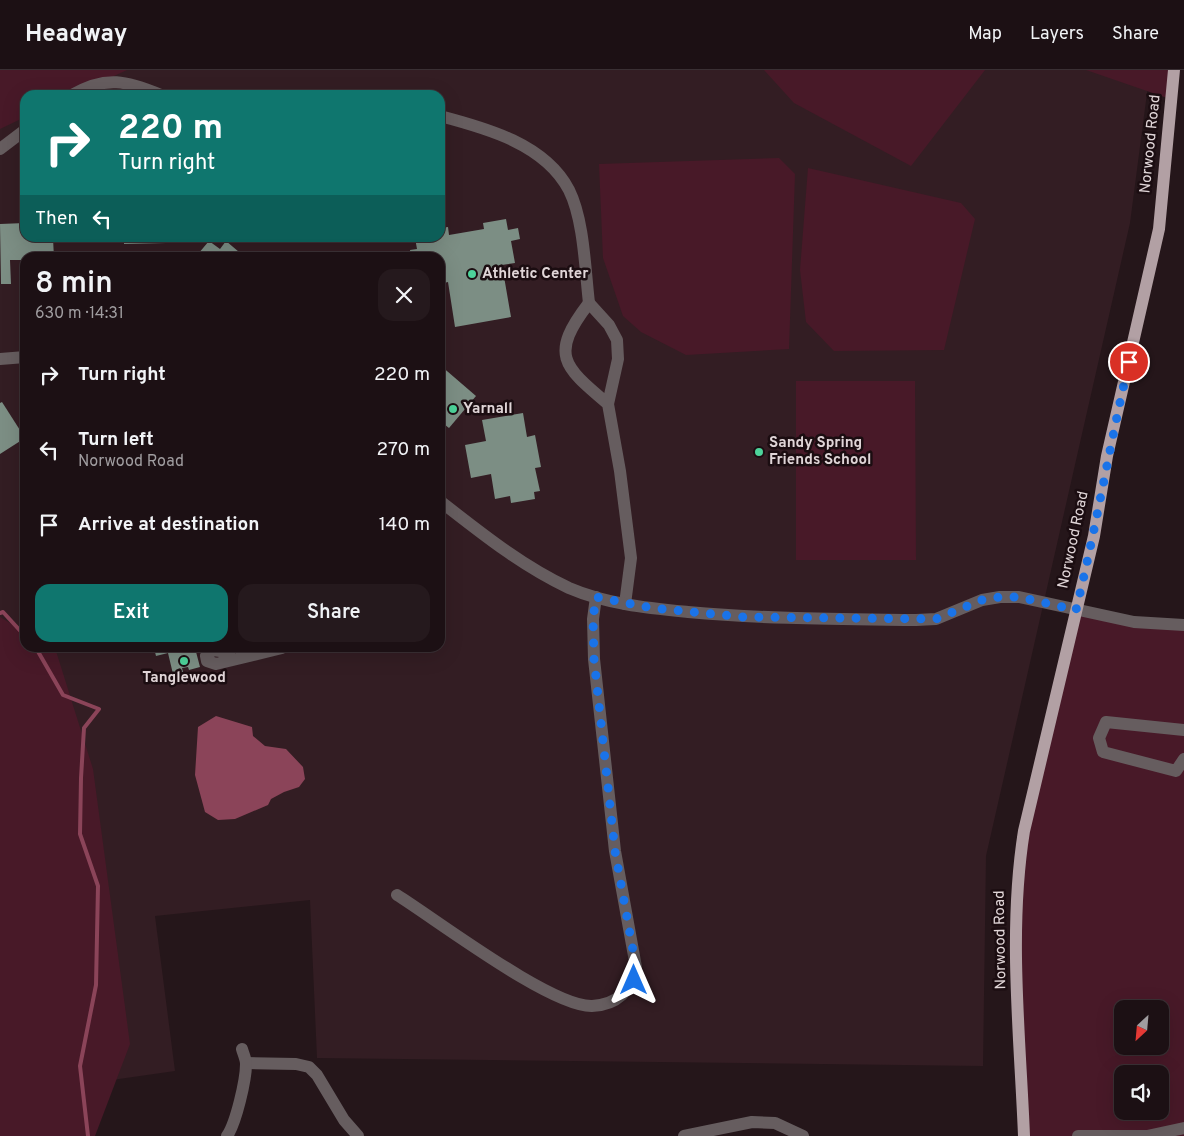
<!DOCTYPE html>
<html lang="en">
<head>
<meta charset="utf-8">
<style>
	:root { --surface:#1c1014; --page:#25191d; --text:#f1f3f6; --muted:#a09da0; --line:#3a3034; --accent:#0f766e }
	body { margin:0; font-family:Overpass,sans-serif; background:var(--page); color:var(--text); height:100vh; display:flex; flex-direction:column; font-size:19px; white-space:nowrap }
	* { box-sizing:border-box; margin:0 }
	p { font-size:16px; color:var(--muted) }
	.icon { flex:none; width:28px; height:28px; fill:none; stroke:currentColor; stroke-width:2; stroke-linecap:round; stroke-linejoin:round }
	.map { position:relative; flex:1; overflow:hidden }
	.details { position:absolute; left:20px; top:182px; width:425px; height:400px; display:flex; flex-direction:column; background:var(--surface); border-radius:15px; box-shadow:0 5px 20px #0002,0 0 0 1px var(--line) }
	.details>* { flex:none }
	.banner { position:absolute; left:20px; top:20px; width:425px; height:152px; border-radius:15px; box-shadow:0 5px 20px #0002,0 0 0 1px var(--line); background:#0f766e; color:#fff; overflow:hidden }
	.needle { width:32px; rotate:206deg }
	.controls { position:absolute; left:1114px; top:930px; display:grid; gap:10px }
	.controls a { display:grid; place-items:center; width:55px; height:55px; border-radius:10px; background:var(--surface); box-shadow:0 5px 20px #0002,0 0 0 1px var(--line); font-size:25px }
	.pin { position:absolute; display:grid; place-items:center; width:42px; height:42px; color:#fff; margin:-21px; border:2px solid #fff; border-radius:50%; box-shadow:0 1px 5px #0007 }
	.me { position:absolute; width:55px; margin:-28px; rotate:0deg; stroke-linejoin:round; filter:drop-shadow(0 0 4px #0008) }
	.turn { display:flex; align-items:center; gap:18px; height:105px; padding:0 15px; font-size:22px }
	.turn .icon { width:65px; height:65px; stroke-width:2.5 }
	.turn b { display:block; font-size:35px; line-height:42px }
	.then { display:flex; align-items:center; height:48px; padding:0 15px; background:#0003; gap:10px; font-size:19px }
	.round { display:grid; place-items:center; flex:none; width:52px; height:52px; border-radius:15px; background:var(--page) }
	.summary { display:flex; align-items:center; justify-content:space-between; height:85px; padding:0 15px }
	h1 { font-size:30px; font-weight:600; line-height:38px }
	.action { display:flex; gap:10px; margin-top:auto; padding:10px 15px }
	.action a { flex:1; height:58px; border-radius:15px; background:var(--accent); color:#fff; font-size:20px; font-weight:600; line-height:58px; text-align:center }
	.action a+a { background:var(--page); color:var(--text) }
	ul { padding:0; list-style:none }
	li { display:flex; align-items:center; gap:15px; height:75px; padding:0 15px }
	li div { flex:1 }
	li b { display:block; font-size:19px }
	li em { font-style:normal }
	header { display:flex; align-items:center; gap:30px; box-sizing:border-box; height:70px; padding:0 25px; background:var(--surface); border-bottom:1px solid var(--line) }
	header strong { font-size:24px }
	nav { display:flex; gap:28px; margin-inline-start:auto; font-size:18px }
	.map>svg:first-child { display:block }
	.built { fill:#331d23; fill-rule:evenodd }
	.green { fill:#481928; fill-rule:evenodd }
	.water { fill:#8b4459 }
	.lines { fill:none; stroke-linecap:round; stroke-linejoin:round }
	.stream { stroke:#8b4459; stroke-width:4 }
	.building { fill:#7c8e84 }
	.minor { stroke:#665d5f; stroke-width:12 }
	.major { stroke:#b2a0a4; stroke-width:12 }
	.route { stroke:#1a73e8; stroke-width:9; stroke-dasharray:0 16.2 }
	.poi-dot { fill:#4dd39a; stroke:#1b0d11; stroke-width:2 }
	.labels { text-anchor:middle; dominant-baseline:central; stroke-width:5; stroke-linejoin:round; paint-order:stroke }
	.street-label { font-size:15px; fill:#e0d5d7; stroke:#1b0d11 }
	.poi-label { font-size:15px; font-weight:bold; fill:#e0d5d7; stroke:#1b0d11; text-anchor:start }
</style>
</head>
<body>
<header>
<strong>Headway</strong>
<nav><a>Map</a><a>Layers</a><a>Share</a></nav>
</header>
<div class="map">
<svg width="1184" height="1066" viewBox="0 0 1184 1066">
	<rect width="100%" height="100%" fill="#25161a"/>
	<path class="built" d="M0 0H1150L1130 153 986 786 983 996 317 988 310 830 155 846 175 1001 0 1026ZM25 25H440V168H25ZM25 188H440V578H25Z"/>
	<g class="green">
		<polygon points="0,0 127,0 73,25 25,25 25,47 0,59"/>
		<polygon points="764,0 985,0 911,96 794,33"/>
		<polygon points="1086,0 1174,0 1173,30"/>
		<polygon points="779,88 795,104 789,279 686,285 641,262 623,246 603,188 599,94"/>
		<polygon points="808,98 961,133 975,149 944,280 834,281 806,252 800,200"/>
		<polygon points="796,311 915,311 916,490 796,490"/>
		<path d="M1076 540 1184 555V1066H1024L1017 806ZM1122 939H1160V976H1122ZM1122 1004H1160V1041H1122Z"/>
		<polygon points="0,547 25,562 25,578 50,578 56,581 93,699 130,974 95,1066 0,1066"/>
	</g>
	<polygon class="water" points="216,646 252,657 253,666 265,676 286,679 303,697 305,709 299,717 284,722 271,729 268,735 235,749 218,750 205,742 195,705 198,657"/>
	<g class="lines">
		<g class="stream">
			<polyline points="0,543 3,542 25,566"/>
			<polyline points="36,578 63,625 99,639 84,658 81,708 80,764 98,816 96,915 80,996 88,1066"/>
		</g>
	</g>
	<g class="building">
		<polygon points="506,149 508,160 518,158 520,169 511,171 515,193 502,195 511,247 455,257 448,212 440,214 440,188 411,188 410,180 417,179 415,168 440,168 440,158 448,157 449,165 484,159 483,153"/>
		<polygon points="25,153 25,168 53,168 54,188 25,188 25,194 23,190 10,190 11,214 1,214 0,154"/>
		<polygon points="112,168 166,168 166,173 124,174 124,171 112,171"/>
		<polygon points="209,171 220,179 226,171 239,182 234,188 203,188 198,184"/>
		<polygon points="440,295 476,326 449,358 440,351"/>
		<polygon points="2,332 25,368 0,384 0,333"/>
		<polygon points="523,343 527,367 535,365 541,397 535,398 540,421 534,422 535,429 511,433 510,426 495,429 491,404 471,408 465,375 486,371 482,350"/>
		<polygon points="154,578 195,578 200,597 189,600 188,597 182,598 183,602 173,604 168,583 156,586"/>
	</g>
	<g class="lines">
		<g class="minor">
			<path d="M72 25C106 5 127 11 161 25"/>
			<path d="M440 46C486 58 545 74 569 120 584 150 585 199 589 233"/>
			<polyline points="0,79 25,60"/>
			<polyline points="0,289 25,287"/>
			<path d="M608 334C563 296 549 285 589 233L609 255 617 270 618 289 608 334 620 401 631 488 625 534"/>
			<path d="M440 431C481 463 522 496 569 518 606 534 648 538 688 542 764 549 840 549 916 550L936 549 982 530 1000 527H1019L1134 552 1184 555"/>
			<polyline points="233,589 220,581 213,580 206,586 207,591 216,594 282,578"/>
			<polyline points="1184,660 1106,652 1099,668 1103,682 1176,701 1184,689"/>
			<path d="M397 825C437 850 551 937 592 936 617 935 632 920 636 897L615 781 594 589 593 549 596 527"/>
			<polyline points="246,993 296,994 309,997 317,1005 344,1050 358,1066"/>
			<path d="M227 1066C236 1053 246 1010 246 994 246 989 243 983 242 979"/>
			<polyline points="684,1066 752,1052 775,1053 803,1066"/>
			<polyline points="1078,1066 1147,1066 1184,1058"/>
		</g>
		<path class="major" d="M1024 1066C1020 965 1008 861 1024 761L1094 466 1107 386 1159 159 1174 0"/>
	</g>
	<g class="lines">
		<path class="route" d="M634 910 636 897 615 781 594 589 593 549 596 527 652 538 743 547 936 549 982 530 1000 527H1019L1076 540C1096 458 1110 374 1129 292"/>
	</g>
	<g class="poi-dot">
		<circle cx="472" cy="204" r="5"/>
		<circle cx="453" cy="339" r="5"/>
		<circle cx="759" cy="382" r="5"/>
		<circle cx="184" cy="591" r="5"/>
	</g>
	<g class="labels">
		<g class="street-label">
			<text transform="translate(1151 74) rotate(-84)">Norwood Road</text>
			<text transform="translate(1074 470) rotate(-78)">Norwood Road</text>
			<text transform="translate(1001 870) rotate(-91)">Norwood Road</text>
		</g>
		<g class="poi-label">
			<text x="482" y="204">Athletic Center</text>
			<text x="463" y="339">Yarnall</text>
			<text x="769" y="373">Sandy Spring<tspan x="769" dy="17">Friends School</tspan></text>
			<text x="184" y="608" text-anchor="middle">Tanglewood</text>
		</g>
	</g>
</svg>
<div class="controls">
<a><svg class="needle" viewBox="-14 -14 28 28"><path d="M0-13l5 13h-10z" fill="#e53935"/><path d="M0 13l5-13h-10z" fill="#a09da0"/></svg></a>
<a><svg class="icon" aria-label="sound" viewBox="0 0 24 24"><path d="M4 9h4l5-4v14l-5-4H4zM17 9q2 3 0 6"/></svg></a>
</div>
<div class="pin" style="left:1129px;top:292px;background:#d93025"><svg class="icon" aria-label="arrive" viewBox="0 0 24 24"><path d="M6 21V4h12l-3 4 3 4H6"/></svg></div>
<svg class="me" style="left:634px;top:910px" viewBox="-20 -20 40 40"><path d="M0-17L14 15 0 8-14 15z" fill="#1a73e8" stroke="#fff" stroke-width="4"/></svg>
<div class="banner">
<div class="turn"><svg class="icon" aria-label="right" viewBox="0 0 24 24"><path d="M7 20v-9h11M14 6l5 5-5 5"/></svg><div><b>220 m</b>Turn right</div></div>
<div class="then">Then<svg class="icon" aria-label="left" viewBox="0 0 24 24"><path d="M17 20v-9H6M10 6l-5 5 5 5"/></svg></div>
</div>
<section class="details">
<div class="summary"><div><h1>8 min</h1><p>630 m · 14:31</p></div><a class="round"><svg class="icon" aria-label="close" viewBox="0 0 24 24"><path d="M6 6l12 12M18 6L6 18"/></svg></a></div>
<ul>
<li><svg class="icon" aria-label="right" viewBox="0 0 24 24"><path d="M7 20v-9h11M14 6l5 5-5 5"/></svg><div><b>Turn right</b></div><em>220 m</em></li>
<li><svg class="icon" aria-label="left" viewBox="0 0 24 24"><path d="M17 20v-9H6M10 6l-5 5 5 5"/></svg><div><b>Turn left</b><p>Norwood Road</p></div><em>270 m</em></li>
<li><svg class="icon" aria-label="arrive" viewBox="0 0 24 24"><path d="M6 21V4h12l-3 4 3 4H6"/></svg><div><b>Arrive at destination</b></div><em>140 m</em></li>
</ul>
<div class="action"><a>Exit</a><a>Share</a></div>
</section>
</div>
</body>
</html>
